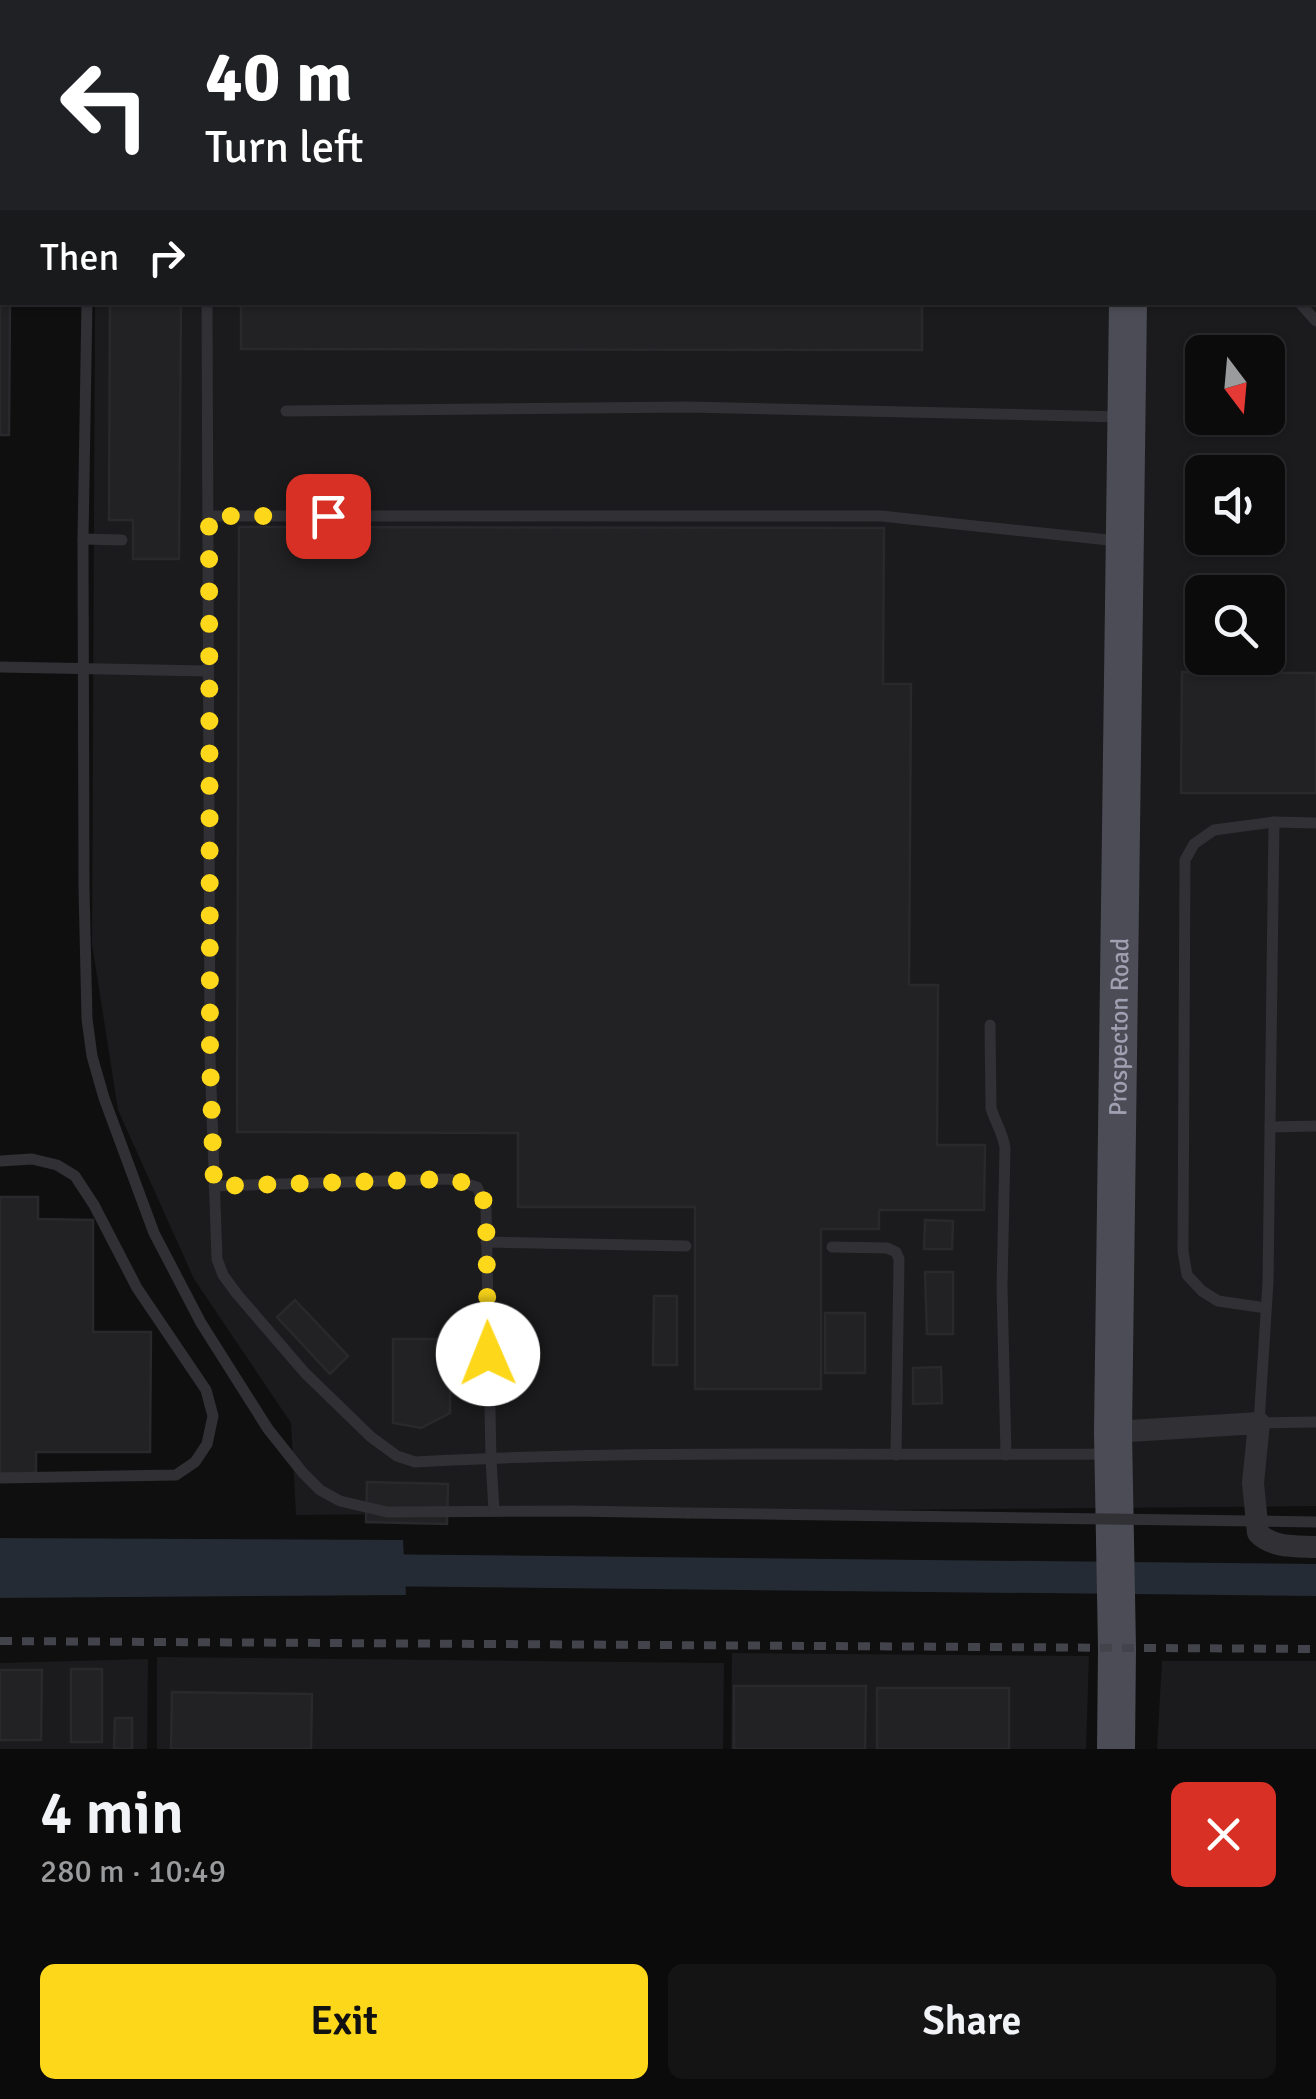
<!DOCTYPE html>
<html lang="en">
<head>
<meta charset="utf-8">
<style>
	:root { --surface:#0b0b0c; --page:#141415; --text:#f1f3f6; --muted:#9a9b9d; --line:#2b2b2d; --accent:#fdd71a }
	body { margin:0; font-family:Signika,sans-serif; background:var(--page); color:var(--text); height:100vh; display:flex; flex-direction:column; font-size:38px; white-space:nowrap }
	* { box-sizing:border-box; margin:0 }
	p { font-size:32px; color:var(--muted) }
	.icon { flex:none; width:55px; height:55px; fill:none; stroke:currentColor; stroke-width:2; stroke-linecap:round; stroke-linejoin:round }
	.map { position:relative; height:1749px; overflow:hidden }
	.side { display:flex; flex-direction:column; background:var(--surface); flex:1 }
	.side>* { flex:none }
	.top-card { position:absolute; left:0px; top:0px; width:1318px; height:305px; box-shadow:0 2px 8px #0004,0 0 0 2px var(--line); background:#202124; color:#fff; overflow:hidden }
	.needle { width:65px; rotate:164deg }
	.buttons { position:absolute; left:1185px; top:335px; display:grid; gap:20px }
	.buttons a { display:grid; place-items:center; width:100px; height:100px; border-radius:15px; background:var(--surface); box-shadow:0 2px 8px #0004,0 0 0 2px var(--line); font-size:50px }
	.pin { position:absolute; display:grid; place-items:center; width:85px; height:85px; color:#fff; margin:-42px; border-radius:20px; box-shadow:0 5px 15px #0006 }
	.me { position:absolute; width:110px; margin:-55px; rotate:359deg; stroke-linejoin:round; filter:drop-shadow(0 0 8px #0008) }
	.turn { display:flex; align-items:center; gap:35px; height:210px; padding:0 40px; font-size:45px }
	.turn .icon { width:130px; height:130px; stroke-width:2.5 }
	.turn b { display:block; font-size:70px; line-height:85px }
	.then { display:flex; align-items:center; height:95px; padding:0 40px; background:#0003; gap:20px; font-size:38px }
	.round { display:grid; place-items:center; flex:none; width:105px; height:105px; border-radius:15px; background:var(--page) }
	.headline { display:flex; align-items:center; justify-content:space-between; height:170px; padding:0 40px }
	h1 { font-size:60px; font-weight:600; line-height:75px }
	.cta { display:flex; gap:20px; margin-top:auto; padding:20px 40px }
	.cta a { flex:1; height:115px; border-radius:15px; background:var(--accent); color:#111; font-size:40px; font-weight:600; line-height:115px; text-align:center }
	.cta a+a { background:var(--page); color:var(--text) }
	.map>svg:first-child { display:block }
	.built { fill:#1b1b1d; fill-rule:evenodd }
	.water { fill:#252b34 }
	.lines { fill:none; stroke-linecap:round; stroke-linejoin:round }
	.canal { stroke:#252b34; stroke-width:32 }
	.building { fill:#222224; stroke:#29292c; stroke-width:2.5 }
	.lane { stroke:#303035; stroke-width:11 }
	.street { stroke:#303035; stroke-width:22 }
	.primary { stroke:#4b4c55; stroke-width:38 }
	.rail { stroke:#43434b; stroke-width:8; stroke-dasharray:12 10; stroke-linecap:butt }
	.lane-bridge { stroke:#303035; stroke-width:11 }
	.route { stroke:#fdd71a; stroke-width:18; stroke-dasharray:0 32.4 }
	.labels { text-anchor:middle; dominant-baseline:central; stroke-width:10; stroke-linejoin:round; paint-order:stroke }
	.street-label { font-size:25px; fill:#9fa1b2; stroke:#0a0a0b }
</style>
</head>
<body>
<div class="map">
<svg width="1316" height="1749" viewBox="0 0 1316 1749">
	<rect width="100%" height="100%" fill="#0f0f10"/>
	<g class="built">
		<path d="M97 0H1316V1506L296 1515 291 1423 194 1279 118 1110 92 944 95 303 1315 302V2H97ZM1202 352H1268V418H1202ZM1202 472H1268V538H1202ZM1202 592H1268V658H1202Z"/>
		<polygon points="732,1653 1089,1656 1086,1749 731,1749"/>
		<polygon points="157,1657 724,1663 723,1749 157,1749"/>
		<polygon points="148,1659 147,1749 0,1749 0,1663"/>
		<polygon points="1162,1661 1316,1661 1316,1749 1157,1749"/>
	</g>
	<polygon class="water" points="0,1538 403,1540 406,1595 0,1598"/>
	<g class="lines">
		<polyline class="canal" points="361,1570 1316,1580"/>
	</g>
	<g class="building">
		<polygon points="0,0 11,0 11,2 2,2 2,302 10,302 9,435 0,435"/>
		<rect x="112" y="0" width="70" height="2"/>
		<rect x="243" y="0" width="680" height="2"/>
		<rect x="923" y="0" width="65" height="2"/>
		<polygon points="110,302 181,302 179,559 133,559 133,520 109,520"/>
		<polygon points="241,302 922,302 922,350 241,349"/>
		<polygon points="239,527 884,528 883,684 911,684 909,985 938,985 937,1145 985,1145 984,1210 879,1210 879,1229 821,1229 821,1389 695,1389 695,1207 518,1207 518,1133 237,1132"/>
		<polygon points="1182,672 1316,673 1316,793 1181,793"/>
		<polygon points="0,1197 38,1197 38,1219 93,1220 93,1332 151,1332 150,1452 36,1452 36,1473 0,1473"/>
		<polygon points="925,1220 953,1221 952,1249 924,1249"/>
		<polygon points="925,1272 953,1272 953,1334 927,1334"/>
		<polygon points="654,1296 677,1296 677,1365 653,1365"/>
		<polygon points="295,1300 348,1356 330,1374 277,1317"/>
		<rect x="825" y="1313" width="40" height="60"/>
		<polygon points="393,1339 450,1339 450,1413 421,1428 393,1423"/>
		<polygon points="941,1367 942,1403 913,1404 913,1368"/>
		<polygon points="367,1482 448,1484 447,1524 366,1522"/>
		<rect x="71" y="1669" width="31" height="73"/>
		<polygon points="0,1670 42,1670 41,1740 0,1740"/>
		<polygon points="734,1686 866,1686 865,1749 734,1749"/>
		<rect x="877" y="1688" width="132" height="61"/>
		<polygon points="172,1692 312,1694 311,1749 171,1749"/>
		<polygon points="115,1718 132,1718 132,1749 114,1749"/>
	</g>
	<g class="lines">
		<g class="lane">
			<polyline points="86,0 86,2"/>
			<polyline points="205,0 205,2"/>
			<polyline points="1223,2 1223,0"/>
			<polyline points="1292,2 1292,0"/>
			<polyline points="87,302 83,539 84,888 87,1019 92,1056 104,1098 154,1233 201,1323 268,1429 303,1473 320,1490 340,1501 387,1512 575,1511 688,1513"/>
			<path d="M207 302 210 1058 217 1259 223 1275 237 1294 305 1373 371 1437 397 1456 415 1462C645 1449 875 1456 1106 1454"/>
			<polyline points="1299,302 1316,321"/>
			<polyline points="286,411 688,407 1122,417"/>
			<polyline points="209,516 881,516 1118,541"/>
			<polyline points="83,539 122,540"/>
			<polyline points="0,667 208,671"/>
			<polyline points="1274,822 1268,1282 1259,1423 1316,1422"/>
			<path d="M990 1025 991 1108C995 1122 1003 1133 1005 1148L1002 1287 1006 1455"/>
			<polyline points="1270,1127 1316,1126"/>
			<polyline points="0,1161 32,1159 57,1165 75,1176 94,1205 137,1288 206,1390 213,1416 207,1444 195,1462 176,1475 0,1478"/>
			<polyline points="214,1186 449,1179 477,1187 486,1207 491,1459 494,1511"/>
			<polyline points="486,1242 686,1246"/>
			<polyline points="832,1247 887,1248 896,1252 899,1259 896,1455"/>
			<polyline points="1266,1308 1218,1301 1202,1291 1187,1275 1183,1251 1185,860 1194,844 1214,830 1274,822 1316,823"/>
		</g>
		<path class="street" d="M1113 1432 1259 1423 1253 1483 1258 1533C1272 1548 1296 1546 1316 1547"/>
		<g class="primary">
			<polyline points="1131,2 1131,0"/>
			<path id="s1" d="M1116 1749 1117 1648 1113 1432 1128 302"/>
		</g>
		<polyline class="rail" points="0,1641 1316,1649"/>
		<polyline class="lane-bridge" points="688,1513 1316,1522"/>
	</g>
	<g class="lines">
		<polyline class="route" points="328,516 209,516 210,1058 214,1186 449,1179 478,1186 486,1207 488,1354"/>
	</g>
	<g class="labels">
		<g class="street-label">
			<text stroke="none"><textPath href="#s1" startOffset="722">Prospecton Road</textPath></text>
		</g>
	</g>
</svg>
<div class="buttons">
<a><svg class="needle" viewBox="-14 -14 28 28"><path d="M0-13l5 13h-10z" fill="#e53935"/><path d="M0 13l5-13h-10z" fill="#9a9b9d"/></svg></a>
<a><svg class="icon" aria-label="sound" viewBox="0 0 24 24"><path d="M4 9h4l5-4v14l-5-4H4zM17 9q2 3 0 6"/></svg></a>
<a><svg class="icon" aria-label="search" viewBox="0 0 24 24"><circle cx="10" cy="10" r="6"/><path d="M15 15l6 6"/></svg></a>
</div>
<div class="pin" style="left:328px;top:516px;background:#d93025"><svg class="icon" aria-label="arrive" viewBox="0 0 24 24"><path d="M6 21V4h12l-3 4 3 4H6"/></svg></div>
<svg class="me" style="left:488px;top:1354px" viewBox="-20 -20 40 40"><circle r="19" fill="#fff"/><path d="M0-13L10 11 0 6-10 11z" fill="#fdd71a"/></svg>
<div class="top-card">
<div class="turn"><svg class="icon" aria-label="left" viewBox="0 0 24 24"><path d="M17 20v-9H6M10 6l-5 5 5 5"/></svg><div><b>40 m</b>Turn left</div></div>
<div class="then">Then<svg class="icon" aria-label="right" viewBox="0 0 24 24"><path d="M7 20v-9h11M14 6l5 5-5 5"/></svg></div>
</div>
</div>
<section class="side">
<div class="headline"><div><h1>4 min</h1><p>280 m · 10:49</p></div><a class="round" style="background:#d93025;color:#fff"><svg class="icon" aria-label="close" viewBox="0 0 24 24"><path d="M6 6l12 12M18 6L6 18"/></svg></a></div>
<div class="cta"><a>Exit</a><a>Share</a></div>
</section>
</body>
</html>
